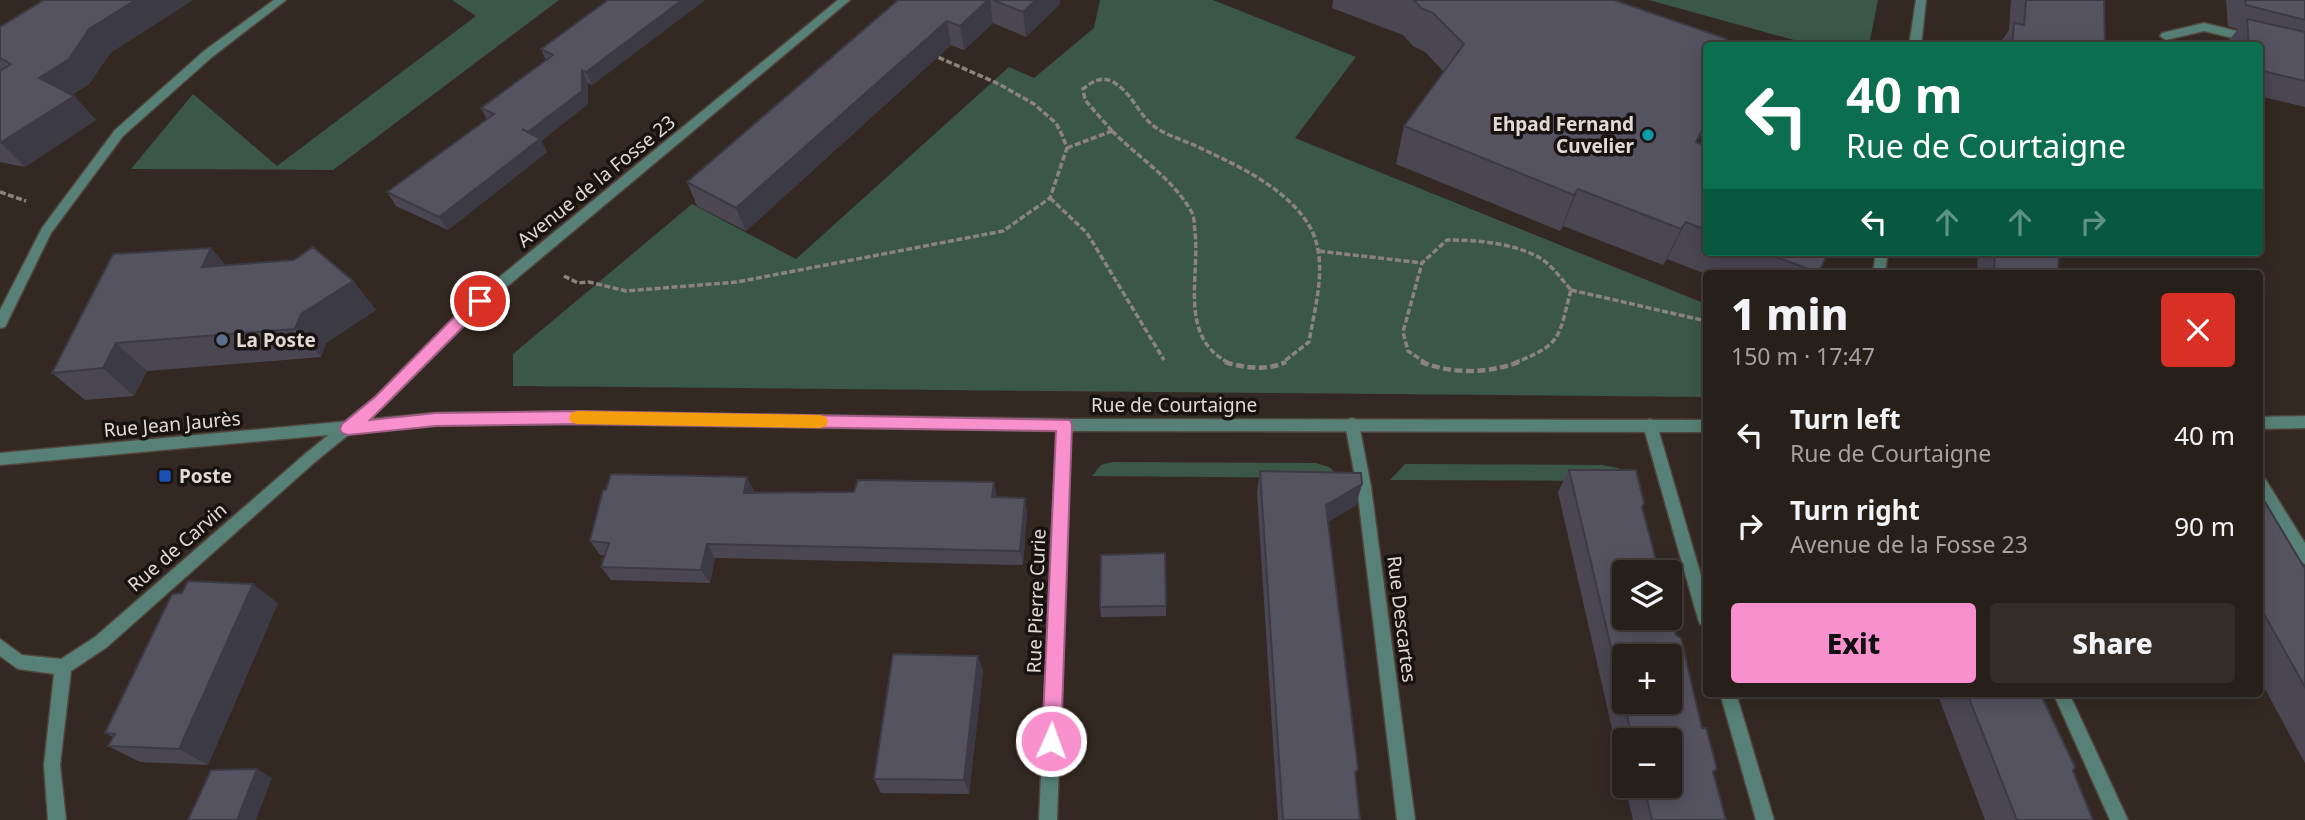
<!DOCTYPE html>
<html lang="en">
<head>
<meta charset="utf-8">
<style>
	:root { --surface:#271f1a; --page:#332c27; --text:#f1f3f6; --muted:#a4a2a2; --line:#433d39; --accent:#f790cd }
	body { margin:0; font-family:"Noto Sans",sans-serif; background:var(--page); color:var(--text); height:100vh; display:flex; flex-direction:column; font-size:26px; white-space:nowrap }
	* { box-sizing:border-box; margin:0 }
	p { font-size:23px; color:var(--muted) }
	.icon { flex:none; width:38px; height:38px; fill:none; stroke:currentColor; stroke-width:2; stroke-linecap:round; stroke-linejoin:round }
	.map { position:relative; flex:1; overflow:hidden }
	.drawer { position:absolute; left:1703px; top:270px; width:560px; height:427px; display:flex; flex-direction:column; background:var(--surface); border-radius:7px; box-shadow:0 4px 18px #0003,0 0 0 2px var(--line) }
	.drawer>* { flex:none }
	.hud { position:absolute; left:1703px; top:42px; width:560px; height:214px; border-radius:7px; box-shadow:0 4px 18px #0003,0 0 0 2px var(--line); background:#0b6e4f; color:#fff; overflow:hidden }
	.controls { position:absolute; left:1612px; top:560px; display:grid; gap:14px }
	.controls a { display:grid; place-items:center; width:70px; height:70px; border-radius:7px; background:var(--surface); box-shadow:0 4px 18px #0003,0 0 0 2px var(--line); font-size:35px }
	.pin { position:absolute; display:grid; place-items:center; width:60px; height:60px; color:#fff; margin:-30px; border:4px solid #fff; border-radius:50%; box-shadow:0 2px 7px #0007 }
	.me { position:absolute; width:77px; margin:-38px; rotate:2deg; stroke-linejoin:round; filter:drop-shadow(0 0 5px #0008) }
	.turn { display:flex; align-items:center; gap:24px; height:147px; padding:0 28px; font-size:32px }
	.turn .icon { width:91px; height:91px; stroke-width:2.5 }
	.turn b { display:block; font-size:49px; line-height:60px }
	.lanes { display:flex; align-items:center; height:66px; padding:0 28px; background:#0003; justify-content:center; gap:35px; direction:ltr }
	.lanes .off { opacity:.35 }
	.round { display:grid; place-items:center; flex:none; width:74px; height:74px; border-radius:7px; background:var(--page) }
	.overview { display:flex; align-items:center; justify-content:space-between; height:119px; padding:0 28px }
	h1 { font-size:42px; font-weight:800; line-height:52px }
	.primary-button { display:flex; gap:14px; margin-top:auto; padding:14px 28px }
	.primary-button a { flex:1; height:80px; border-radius:7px; background:var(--accent); color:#111; font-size:28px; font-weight:800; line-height:80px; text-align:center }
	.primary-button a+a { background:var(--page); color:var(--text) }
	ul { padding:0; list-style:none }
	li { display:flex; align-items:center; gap:21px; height:91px; padding:0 28px }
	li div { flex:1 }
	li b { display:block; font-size:26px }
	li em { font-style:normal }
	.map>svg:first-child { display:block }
	.green { fill:#3b5747 }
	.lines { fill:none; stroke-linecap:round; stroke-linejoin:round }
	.minor-casing { stroke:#50453e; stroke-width:3 }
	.tertiary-casing { stroke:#50453e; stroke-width:3 }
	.path-far1 { stroke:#8d837d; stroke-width:3.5; stroke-dasharray:6 2.5; stroke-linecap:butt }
	.path { stroke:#8d837d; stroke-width:4.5; stroke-dasharray:8 3.5; stroke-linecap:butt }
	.minor { fill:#578176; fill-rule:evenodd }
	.tertiary { fill:#578176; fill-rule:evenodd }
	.wall { fill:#4a4753 }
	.shaded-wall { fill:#3c3a44 }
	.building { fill:#565361; stroke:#3c3a44; stroke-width:2; fill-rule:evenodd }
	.route { fill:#f790cd; stroke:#a15e85; stroke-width:2 }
	.slow { fill:#f59e0b }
	.culture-dot { fill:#0f9aa8; stroke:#181310; stroke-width:2.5 }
	.service-dot { fill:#5c6f8a; stroke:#181310; stroke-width:2.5 }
	.transit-dot { fill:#1a4fb4; stroke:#181310; stroke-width:2.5 }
	.labels { text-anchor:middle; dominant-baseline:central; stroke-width:7; stroke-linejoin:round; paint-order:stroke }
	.poi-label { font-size:19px; font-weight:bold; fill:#e1d9d4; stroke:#181310; text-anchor:start }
	.street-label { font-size:19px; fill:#e1d9d4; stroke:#181310 }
</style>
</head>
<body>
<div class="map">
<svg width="2305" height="820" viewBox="0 0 2305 820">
	<rect width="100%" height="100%" fill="#342922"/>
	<g class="green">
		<polygon points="452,0 559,0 333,170 131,169 193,94 277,166 476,16"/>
		<polygon points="1100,0 1213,0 1356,57 1295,138 1706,304 1706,397 513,386 513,354 692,204 796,259 1009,67 1034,78 1094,28"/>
		<polygon points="1649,0 1878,0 1869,45 1812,45"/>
		<polygon points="1112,462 1316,463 1329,467 1340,478 1092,476 1101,465"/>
		<polygon points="1405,464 1602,465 1618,468 1635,481 1390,480"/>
	</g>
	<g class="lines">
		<g class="minor-casing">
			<g id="minor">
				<polygon points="274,0 286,0 212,57 123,136 51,233 5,327 0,328 0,310 42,228 115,130 204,51"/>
				<polygon points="838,0 850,0 485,305 385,405 315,462 107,647 71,671 60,765 66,820 48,820 44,765 54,674 18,669 0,656 0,639 22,655 61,659 95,637 305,454 375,397 475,297"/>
				<polygon points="1916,0 1926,0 1921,46 1909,46"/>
				<polygon points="2204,23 2257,36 2259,39 2253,43 2204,31 2166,40 2160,36 2162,33"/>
				<polygon points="1876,252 1888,252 1885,273 1873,273"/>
				<polygon points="1352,418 1357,420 1359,424 1371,487 1415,820 1397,820 1357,487 1345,424 1347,420"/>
				<polygon points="1064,419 1069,421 1071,425 1057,820 1039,820 1057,425 1059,421"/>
				<polygon points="1650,419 1655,421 1657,425 1706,593 1706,626 1700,624 1698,619 1643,425 1645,421"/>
				<polygon points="2259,475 2264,477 2305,543 2305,564 2300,562 2259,494"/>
				<polygon points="1720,693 1736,693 1774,820 1756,820"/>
				<polygon points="2053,693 2069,693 2128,820 2110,820"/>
			</g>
		</g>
		<g class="tertiary-casing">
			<g id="tertiary">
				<polygon points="578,412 1064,419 1706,420 1706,432 1064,431 578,424 436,425 0,465 0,453 436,413"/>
				<polygon points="2305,416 2305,428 2259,429 2259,417"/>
			</g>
		</g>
		<g class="path-far1">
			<path d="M1112 131C1138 157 1173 179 1191 211 1195 217 1194 225 1195 232 1200 278 1178 337 1229 363"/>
			<path d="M1112 131 1085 100 1083 89C1092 82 1100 76 1111 81 1132 91 1138 115 1155 127 1166 135 1182 140 1194 145 1234 164 1287 187 1310 227 1329 261 1315 306 1309 342L1282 363"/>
			<polyline points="1067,148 1112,131"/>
			<polyline points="0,192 26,201"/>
			<polyline points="1050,198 1087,233 1164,360"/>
			<polyline points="1319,251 1422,263"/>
			<polyline points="564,276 578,283 589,282 626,291 737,282 1003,231 1050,198 1067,148 1062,135 1056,123 1034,104 999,84 933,55"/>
			<polyline points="1571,290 1706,321"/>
			<path d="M1426 363 1408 351 1403 332 1422 263 1447 240C1477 240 1514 243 1540 258 1552 265 1562 280 1571 290"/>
			<path d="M1514 363C1563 344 1558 338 1571 290"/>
		</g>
		<g class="path">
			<path d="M1225 362C1244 368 1267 371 1286 362"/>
			<path d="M1421 362C1453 374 1486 374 1519 362"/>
		</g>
		<use href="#minor" class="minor"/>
		<use href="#tertiary" class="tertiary"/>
	</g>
	<g class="wall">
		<polygon points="44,0 193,0 110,53 90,83 72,95 74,96 96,120 25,167 0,162 0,71 1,70 0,70 0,27"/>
		<polygon points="608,0 705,0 592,85 588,83 588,104 541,141 547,152 448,230 396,206 387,192 487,119 481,108 546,60 541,49"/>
		<polygon points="898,0 1060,0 1060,4 1026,37 993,23 964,50 951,45 746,231 697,206 687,182"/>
		<polygon points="1333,0 1614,0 1727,39 1724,46 1706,46 1698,142 1706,146 1706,252 1828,252 1819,273 1706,273 1706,274 1667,259 1663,265 1563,226 1560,231 1396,164 1404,126 1444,72 1425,52 1413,46 1403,35 1332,8"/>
		<polygon points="2011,0 2104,0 2105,46 1998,46 2009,30"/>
		<polygon points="2226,0 2305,0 2305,107 2259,96 2259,46 2229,46 2229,40 2238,29 2228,26"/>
		<polygon points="1978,252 2059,252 2058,273 1977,273"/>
		<polygon points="226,265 353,281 376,310 326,343 321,357 147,371 134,396 85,400 52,373"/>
		<polygon points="1569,470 1642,507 1726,820 1633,820 1625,786 1670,786 1670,740 1624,740 1624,781 1558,492"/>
		<polygon points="1260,471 1362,484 1356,505 1328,522 1360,820 1278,820 1257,492"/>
		<polygon points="754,491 754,493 996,498 1027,512 1023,565 715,558 710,583 611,580 601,567 605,555 600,555 590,541"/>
		<polygon points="2259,492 2305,569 2305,763 2259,678"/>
		<polygon points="278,603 208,765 140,762 108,746 113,737 105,733"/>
		<polygon points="1166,606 1166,616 1101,617 1100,607"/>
		<polygon points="983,671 969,794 881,793 874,779"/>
		<polygon points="1937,693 2040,693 2093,820 1985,820"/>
	</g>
	<g class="shaded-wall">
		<polygon points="136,0 193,0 110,53 90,83 61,102 39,78 89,29"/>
		<polygon points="682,0 705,0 592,85 586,72"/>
		<polygon points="988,0 990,0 993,23 964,50 960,26"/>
		<polygon points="1036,0 1060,0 1060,4 1026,37 1023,12"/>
		<polygon points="947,21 951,45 746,231 736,208"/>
		<polygon points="582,70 588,83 588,104 541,141 547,152 448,230 439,217 528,132"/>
		<polygon points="74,96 96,120 25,167 1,143"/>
		<polygon points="1706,122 1706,126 1678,179 1696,142"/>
		<polygon points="1578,189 1563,226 1560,231 1574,195"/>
		<polygon points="1686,222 1667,259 1663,265 1681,229"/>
		<polygon points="211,248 237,278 202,267"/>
		<polygon points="353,281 376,310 326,343 321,357 295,329 301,314"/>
		<polygon points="116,343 147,371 134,396 103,368"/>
		<polygon points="747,477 754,491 751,507 744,493"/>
		<polygon points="994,482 997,497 995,512 992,497"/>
		<polygon points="1362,484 1356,505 1322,526 1326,505"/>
		<polygon points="1025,498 1027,512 1023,565 1020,551"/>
		<polygon points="707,544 715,558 710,583 701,570"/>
		<polygon points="253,584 278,603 208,765 179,749"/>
		<polygon points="978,656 983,671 969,794 964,780"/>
		<polygon points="257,769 272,778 256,820 237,820"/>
	</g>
	<g class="building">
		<polygon points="44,0 136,0 89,29 69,59 39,78 74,96 0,143 0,71 11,64 0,58 0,27"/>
		<polygon points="608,0 682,0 586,72 582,70 582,91 528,132 522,129 540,139 439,217 387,192 494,114 481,108 553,55 541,49"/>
		<polygon points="898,0 988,0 960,26 947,21 736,208 687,182"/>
		<polygon points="993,0 1036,0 1023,12"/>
		<polygon points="1414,0 1614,0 1727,39 1724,46 1706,46 1706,122 1696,142 1706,146 1706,230 1686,222 1681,229 1578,189 1574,195 1404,126 1464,44 1433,13 1421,8"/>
		<polygon points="2026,0 2104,0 2105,46 2012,46 2014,23 2024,25"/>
		<polygon points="2245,0 2305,0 2305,20 2246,5"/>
		<polygon points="2247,19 2305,32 2305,81 2259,70 2259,46 2249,46"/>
		<polygon points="313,247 353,281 301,314 295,329 116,343 103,368 52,373 113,254 211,248 202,267 294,260"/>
		<polygon points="1763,252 1828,252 1819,273"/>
		<polygon points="1995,252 2059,252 2058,273 1994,273"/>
		<path d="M1569 470H1636L1644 503 1642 507 1659 572H1624V618H1670V610L1676 635 1681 638 1702 728H1706L1717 769 1713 772 1726 820H1652L1644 786H1670V740H1633ZM1624 656H1670V702H1624Z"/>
		<polygon points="1260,471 1361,473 1362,484 1326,505 1358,769 1355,772 1360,820 1283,820"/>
		<polygon points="611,474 747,477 744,493 854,492 858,480 994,482 992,497 1025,498 1020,551 707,544 701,570 601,567 609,543 590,541 603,490 606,490"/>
		<polygon points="2259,492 2305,569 2305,687 2259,605"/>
		<polygon points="1165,553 1166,606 1100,607 1101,555"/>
		<polygon points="188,581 253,584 179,749 108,746 115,734 105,733 172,594 182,593"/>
		<polygon points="893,654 978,656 964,780 874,779"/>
		<polygon points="1967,693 2040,693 2075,767 2073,771 2093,820 2017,820"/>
		<polygon points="257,769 237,820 188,820 211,770"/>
	</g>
	<polygon class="route" points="480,296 487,301 485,305 370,420 436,413 578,411 1070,420 1072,425 1061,741 1058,747 1051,750 1045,747 1042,741 1056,431 578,424 436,426 348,435 342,433 340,429 342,424 375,397 474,297"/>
	<polygon class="slow" points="577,411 820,415 826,417 828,421 826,426 820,428 577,424 571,422 569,418 571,413"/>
	<circle class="culture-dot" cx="1648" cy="135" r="7"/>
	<circle class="service-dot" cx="222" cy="340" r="7"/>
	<rect class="transit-dot" x="158" y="469" width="14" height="14" rx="3.5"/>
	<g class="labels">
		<g class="poi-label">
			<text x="1634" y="124" text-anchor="end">Ehpad Fernand<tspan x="1634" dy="22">Cuvelier</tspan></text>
			<text x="236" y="340">La Poste</text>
			<text x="179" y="476">Poste</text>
		</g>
		<g class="street-label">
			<text transform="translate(596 181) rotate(-39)">Avenue de la Fosse 23</text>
			<text x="1174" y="405">Rue de Courtaigne</text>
			<text transform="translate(172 424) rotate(-5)">Rue Jean Jaurès</text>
			<text transform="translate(177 547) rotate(-41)">Rue de Carvin</text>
			<text transform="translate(1036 601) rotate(-88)">Rue Pierre Curie</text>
			<text transform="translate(1402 619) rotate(83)">Rue Descartes</text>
		</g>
	</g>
</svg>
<div class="controls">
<a><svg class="icon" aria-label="layers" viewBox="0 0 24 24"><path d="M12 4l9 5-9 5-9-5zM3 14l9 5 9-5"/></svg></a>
<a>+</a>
<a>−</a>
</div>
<div class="pin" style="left:480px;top:301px;background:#d93025"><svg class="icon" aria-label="arrive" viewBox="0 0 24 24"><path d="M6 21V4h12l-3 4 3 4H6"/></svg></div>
<svg class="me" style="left:1051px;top:741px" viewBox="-20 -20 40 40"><circle r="17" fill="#f790cd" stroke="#fff" stroke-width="3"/><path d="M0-11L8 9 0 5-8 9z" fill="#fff"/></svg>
<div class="hud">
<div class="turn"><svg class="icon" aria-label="left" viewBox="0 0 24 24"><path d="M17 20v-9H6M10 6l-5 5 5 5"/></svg><div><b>40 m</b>Rue de Courtaigne</div></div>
<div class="lanes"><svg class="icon" aria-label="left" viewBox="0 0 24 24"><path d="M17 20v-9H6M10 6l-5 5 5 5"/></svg><svg class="icon off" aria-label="ahead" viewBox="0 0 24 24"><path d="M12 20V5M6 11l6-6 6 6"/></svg><svg class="icon off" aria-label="ahead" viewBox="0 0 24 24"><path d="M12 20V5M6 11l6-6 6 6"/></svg><svg class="icon off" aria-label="right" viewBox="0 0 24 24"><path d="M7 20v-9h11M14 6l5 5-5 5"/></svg></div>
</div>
<section class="drawer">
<div class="overview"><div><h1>1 min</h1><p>150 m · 17:47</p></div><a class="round" style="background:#d93025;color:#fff"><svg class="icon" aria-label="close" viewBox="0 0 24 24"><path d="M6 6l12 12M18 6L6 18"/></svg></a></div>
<ul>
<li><svg class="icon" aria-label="left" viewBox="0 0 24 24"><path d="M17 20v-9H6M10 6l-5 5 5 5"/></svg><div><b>Turn left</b><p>Rue de Courtaigne</p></div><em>40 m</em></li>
<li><svg class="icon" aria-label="right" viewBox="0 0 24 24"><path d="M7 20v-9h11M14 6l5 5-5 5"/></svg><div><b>Turn right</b><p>Avenue de la Fosse 23</p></div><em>90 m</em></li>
</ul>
<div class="primary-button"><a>Exit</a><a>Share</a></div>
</section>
</div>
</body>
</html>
